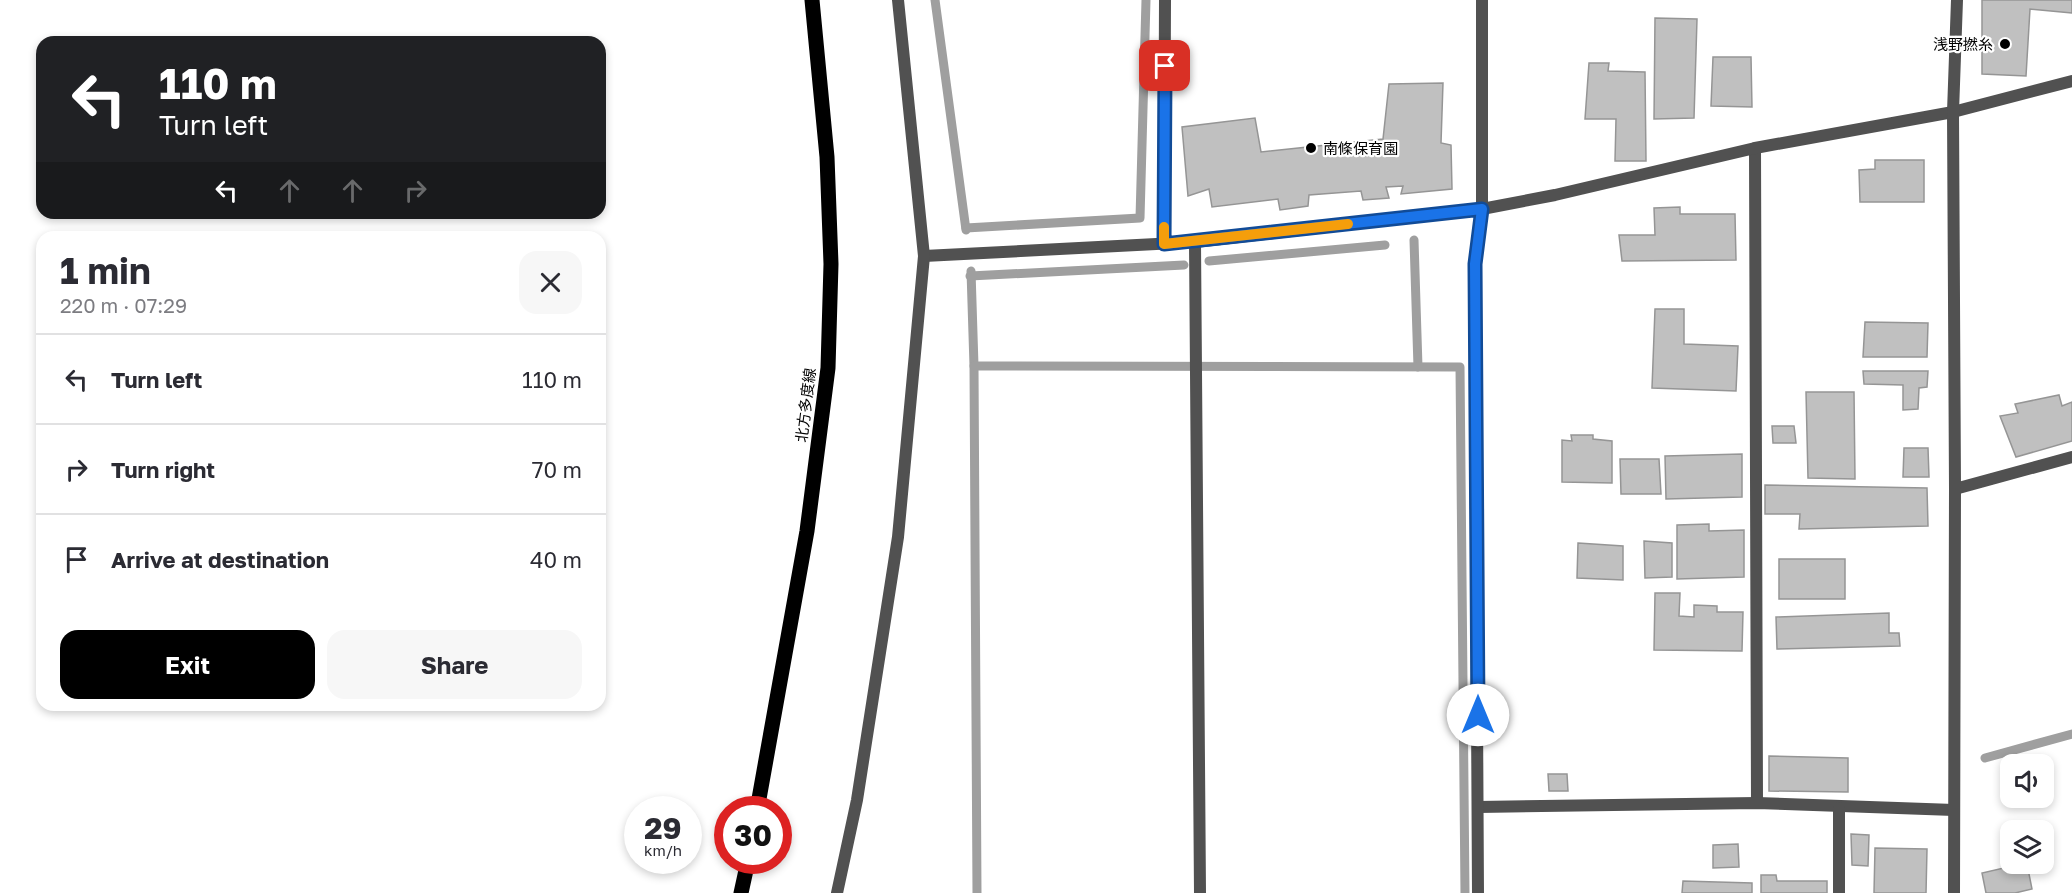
<!DOCTYPE html>
<html lang="en">
<head>
<meta charset="utf-8">
<style>
	:root { --surface:#fff; --page:#f7f7f7; --text:#2b2b33; --muted:#7c7c81; --line:#e1e1e2; --accent:#000 }
	body { margin:0; font-family:"Golos Text","Noto Sans JP",sans-serif; background:var(--page); color:var(--text); height:100vh; display:flex; flex-direction:column; font-size:22px; white-space:nowrap }
	* { box-sizing:border-box; margin:0 }
	p { font-size:20px; color:var(--muted) }
	.icon { flex:none; width:33px; height:33px; fill:none; stroke:currentColor; stroke-width:2; stroke-linecap:round; stroke-linejoin:round }
	.map { position:relative; flex:1; overflow:hidden }
	.details { position:absolute; left:36px; top:231px; width:570px; height:480px; display:flex; flex-direction:column; background:var(--surface); border-radius:18px; box-shadow:0 3px 9px #0003 }
	.details>* { flex:none }
	.hud { position:absolute; left:36px; top:36px; width:570px; height:183px; border-radius:18px; box-shadow:0 3px 9px #0003; background:#202124; color:#fff; overflow:hidden }
	.tools { position:absolute; left:2000px; top:754px; display:grid; gap:12px }
	.tools a { display:grid; place-items:center; width:54px; height:54px; border-radius:12px; background:var(--surface); box-shadow:0 3px 9px #0003; font-size:30px }
	.speed { position:absolute; left:624px; top:796px; display:flex; gap:12px; font-size:30px; font-weight:700; text-align:center }
	.speed>* { display:grid; place-content:center; width:78px; height:78px; border-radius:50%; background:var(--surface); box-shadow:0 3px 9px #0003; line-height:1 }
	.speed small { font-size:15px; font-weight:400 }
	.speed .limit { border:9px solid #d22; background:#fff; color:#111 }
	.pin { position:absolute; display:grid; place-items:center; width:51px; height:51px; color:#fff; margin:-26px; border-radius:12px; box-shadow:0 3px 9px #0006 }
	.me { position:absolute; width:66px; margin:-33px; rotate:0deg; stroke-linejoin:round; filter:drop-shadow(0 0 4px #0008) }
	.turn { display:flex; align-items:center; gap:21px; height:126px; padding:0 24px; font-size:27px }
	.turn .icon { width:78px; height:78px; stroke-width:2.5 }
	.turn b { display:block; font-size:42px; line-height:51px }
	.lanes { display:flex; align-items:center; height:57px; padding:0 24px; background:#0003; justify-content:center; gap:30px; direction:ltr }
	.lanes .off { opacity:.35 }
	.round { display:grid; place-items:center; flex:none; width:63px; height:63px; border-radius:18px; background:var(--page) }
	.head { display:flex; align-items:center; justify-content:space-between; height:102px; padding:0 24px }
	h1 { font-size:36px; font-weight:700; line-height:45px }
	.cta { display:flex; gap:12px; margin-top:auto; padding:12px 24px }
	.cta a { flex:1; height:69px; border-radius:18px; background:var(--accent); color:#fff; font-size:24px; font-weight:700; line-height:69px; text-align:center }
	.cta a+a { background:var(--page); color:var(--text) }
	ul { padding:0; list-style:none }
	li { display:flex; align-items:center; gap:18px; height:90px; padding:0 24px; border-top:2px solid var(--line) }
	li div { flex:1 }
	li b { display:block; font-size:22px }
	li em { font-style:normal }
	.map>svg:first-child { display:block }
	.lines { fill:none; stroke-linecap:round; stroke-linejoin:round }
	.stream { stroke:#9f9f9f; stroke-width:9 }
	.building { fill:#c0c0c0; stroke:#959595; stroke-width:1.5 }
	.minor { stroke:#515151; stroke-width:12 }
	.tertiary { stroke:#515151; stroke-width:12 }
	.primary { stroke:#000; stroke-width:15 }
	.route-casing { stroke:#114b97; stroke-width:15 }
	.route { stroke:#1a73e8; stroke-width:10 }
	.slow { stroke:#f59e0b; stroke-width:10 }
	.poi-dot { fill:#000; stroke:#fff; stroke-width:2 }
	.labels { text-anchor:middle; dominant-baseline:central; stroke-width:4.5; stroke-linejoin:round; paint-order:stroke }
	.poi-label { font-size:15px; fill:#000; stroke:#fff; text-anchor:end }
	.street-label { font-size:15px; fill:#000; stroke:#fff }
</style>
</head>
<body>
<div class="map">
<svg width="2072" height="893" viewBox="0 0 2072 893">
	<rect width="100%" height="100%" fill="#fff"/>
	<g class="lines">
		<g class="stream">
			<polyline points="935,0 966,230"/>
			<polyline points="966,228 1140,218 1146,0"/>
			<polyline points="1414,240 1418,367"/>
			<polyline points="1209,261 1385,245"/>
			<polyline points="971,271 974,366 977,893"/>
			<polyline points="970,276 1184,265"/>
			<polyline points="974,366 1460,367 1465,893"/>
			<polyline points="1985,758 2072,734"/>
		</g>
	</g>
	<g class="building">
		<polygon points="1982,0 2072,0 2072,13 2030,9 2026,76 1982,74"/>
		<polygon points="1655,18 1697,19 1694,118 1654,119"/>
		<polygon points="1713,57 1751,57 1752,107 1711,106"/>
		<polygon points="1589,63 1609,63 1608,71 1645,72 1646,161 1615,161 1616,119 1585,119"/>
		<polygon points="1443,83 1441,143 1451,145 1452,189 1401,194 1403,186 1386,187 1389,198 1363,200 1361,191 1309,195 1308,206 1280,210 1278,199 1212,207 1209,189 1188,196 1182,127 1255,118 1261,152 1383,139 1389,84"/>
		<polygon points="1875,160 1924,160 1924,202 1860,202 1859,170 1875,169"/>
		<polygon points="1680,207 1680,214 1735,214 1736,260 1622,261 1619,235 1655,235 1654,208"/>
		<polygon points="1655,309 1684,309 1684,344 1738,346 1736,391 1652,388"/>
		<polygon points="1865,322 1928,323 1927,357 1863,357"/>
		<polygon points="1863,371 1928,371 1927,387 1919,388 1918,409 1903,410 1903,385 1864,384"/>
		<polygon points="1806,392 1854,392 1855,479 1808,478"/>
		<polygon points="2059,395 2062,406 2072,402 2072,441 2016,457 2000,416 2018,413 2015,404"/>
		<polygon points="1772,426 1794,426 1796,443 1773,443"/>
		<polygon points="1571,435 1593,435 1593,439 1612,441 1612,483 1562,482 1562,440 1572,441"/>
		<polygon points="1904,448 1928,448 1929,477 1903,477"/>
		<polygon points="1742,454 1742,497 1666,499 1665,456"/>
		<polygon points="1620,459 1659,459 1661,494 1621,494"/>
		<polygon points="1765,485 1927,488 1928,526 1799,529 1800,514 1765,514"/>
		<polygon points="1709,524 1709,531 1744,530 1744,577 1677,579 1677,525"/>
		<polygon points="1644,541 1672,543 1672,577 1645,578"/>
		<polygon points="1578,543 1623,546 1623,580 1577,578"/>
		<rect x="1779" y="559" width="66" height="40"/>
		<polygon points="1655,593 1680,593 1679,616 1694,617 1694,605 1717,606 1717,612 1743,612 1742,651 1654,650"/>
		<polygon points="1889,613 1889,633 1899,633 1900,646 1777,649 1776,617"/>
		<polygon points="1769,756 1848,758 1848,792 1769,791"/>
		<polygon points="1548,774 1567,774 1568,791 1549,791"/>
		<polygon points="1851,834 1869,835 1868,866 1852,865"/>
		<polygon points="1738,844 1739,867 1713,868 1713,845"/>
		<polygon points="1875,848 1927,849 1926,893 1874,893"/>
		<polygon points="2021,864 2027,864 2032,889 2015,893 1986,893 1982,873"/>
		<polygon points="1761,875 1776,875 1777,881 1827,881 1827,893 1761,893"/>
		<polygon points="1683,881 1752,883 1752,893 1682,893"/>
	</g>
	<g class="lines">
		<g class="minor">
			<polyline points="1755,148 1757,803"/>
			<polyline points="1195,242 1200,893"/>
			<polyline points="1164,244 1165,0"/>
			<polyline points="924,256 1195,242 1482,209 1555,195 1755,148 1953,112 2072,81"/>
			<polyline points="1955,489 2072,457"/>
			<polyline points="1478,807 1757,803 1954,810"/>
			<polyline points="1839,808 1839,893"/>
			<polyline points="837,893 857,800 898,537 924,256 898,0"/>
			<polyline points="1478,893 1475,346 1475,264 1482,209 1482,0"/>
		</g>
		<polyline class="tertiary" points="1954,893 1955,489 1953,112 1957,0"/>
		<g class="primary">
			<polyline points="757,810 807,531 828,368 831,264 827,157 812,0"/>
			<polyline points="741,893 748,861"/>
		</g>
	</g>
	<g class="lines">
		<g class="route-casing">
			<polyline id="route" points="1165,66 1164,244 1482,209 1475,264 1478,715"/>
		</g>
		<use href="#route" class="route"/>
		<polyline class="slow" points="1164,227 1164,244 1348,224"/>
	</g>
	<g class="poi-dot">
		<circle cx="2005" cy="44" r="6"/>
		<circle cx="1311" cy="148" r="6"/>
	</g>
	<g class="labels">
		<g class="poi-label">
			<text x="1993" y="44">浅野撚糸</text>
			<text x="1323" y="148" text-anchor="start">南條保育園</text>
		</g>
		<g class="street-label">
			<text transform="translate(805 405) rotate(-83)">北方多度線</text>
		</g>
	</g>
</svg>
<div class="tools">
<a><svg class="icon" aria-label="sound" viewBox="0 0 24 24"><path d="M4 9h4l5-4v14l-5-4H4zM17 9q2 3 0 6"/></svg></a>
<a><svg class="icon" aria-label="layers" viewBox="0 0 24 24"><path d="M12 4l9 5-9 5-9-5zM3 14l9 5 9-5"/></svg></a>
</div>
<div class="speed"><div>29<small>km/h</small></div><div class="limit">30</div></div>
<div class="pin" style="left:1165px;top:66px;background:#d93025"><svg class="icon" aria-label="arrive" viewBox="0 0 24 24"><path d="M6 21V4h12l-3 4 3 4H6"/></svg></div>
<svg class="me" style="left:1478px;top:715px" viewBox="-20 -20 40 40"><circle r="19" fill="#fff"/><path d="M0-13L10 11 0 6-10 11z" fill="#1a73e8"/></svg>
<div class="hud">
<div class="turn"><svg class="icon" aria-label="left" viewBox="0 0 24 24"><path d="M17 20v-9H6M10 6l-5 5 5 5"/></svg><div><b>110 m</b>Turn left</div></div>
<div class="lanes"><svg class="icon" aria-label="left" viewBox="0 0 24 24"><path d="M17 20v-9H6M10 6l-5 5 5 5"/></svg><svg class="icon off" aria-label="ahead" viewBox="0 0 24 24"><path d="M12 20V5M6 11l6-6 6 6"/></svg><svg class="icon off" aria-label="ahead" viewBox="0 0 24 24"><path d="M12 20V5M6 11l6-6 6 6"/></svg><svg class="icon off" aria-label="right" viewBox="0 0 24 24"><path d="M7 20v-9h11M14 6l5 5-5 5"/></svg></div>
</div>
<section class="details">
<div class="head"><div><h1>1 min</h1><p>220 m · 07:29</p></div><a class="round"><svg class="icon" aria-label="close" viewBox="0 0 24 24"><path d="M6 6l12 12M18 6L6 18"/></svg></a></div>
<ul>
<li><svg class="icon" aria-label="left" viewBox="0 0 24 24"><path d="M17 20v-9H6M10 6l-5 5 5 5"/></svg><div><b>Turn left</b></div><em>110 m</em></li>
<li><svg class="icon" aria-label="right" viewBox="0 0 24 24"><path d="M7 20v-9h11M14 6l5 5-5 5"/></svg><div><b>Turn right</b></div><em>70 m</em></li>
<li><svg class="icon" aria-label="arrive" viewBox="0 0 24 24"><path d="M6 21V4h12l-3 4 3 4H6"/></svg><div><b>Arrive at destination</b></div><em>40 m</em></li>
</ul>
<div class="cta"><a>Exit</a><a>Share</a></div>
</section>
</div>
</body>
</html>
